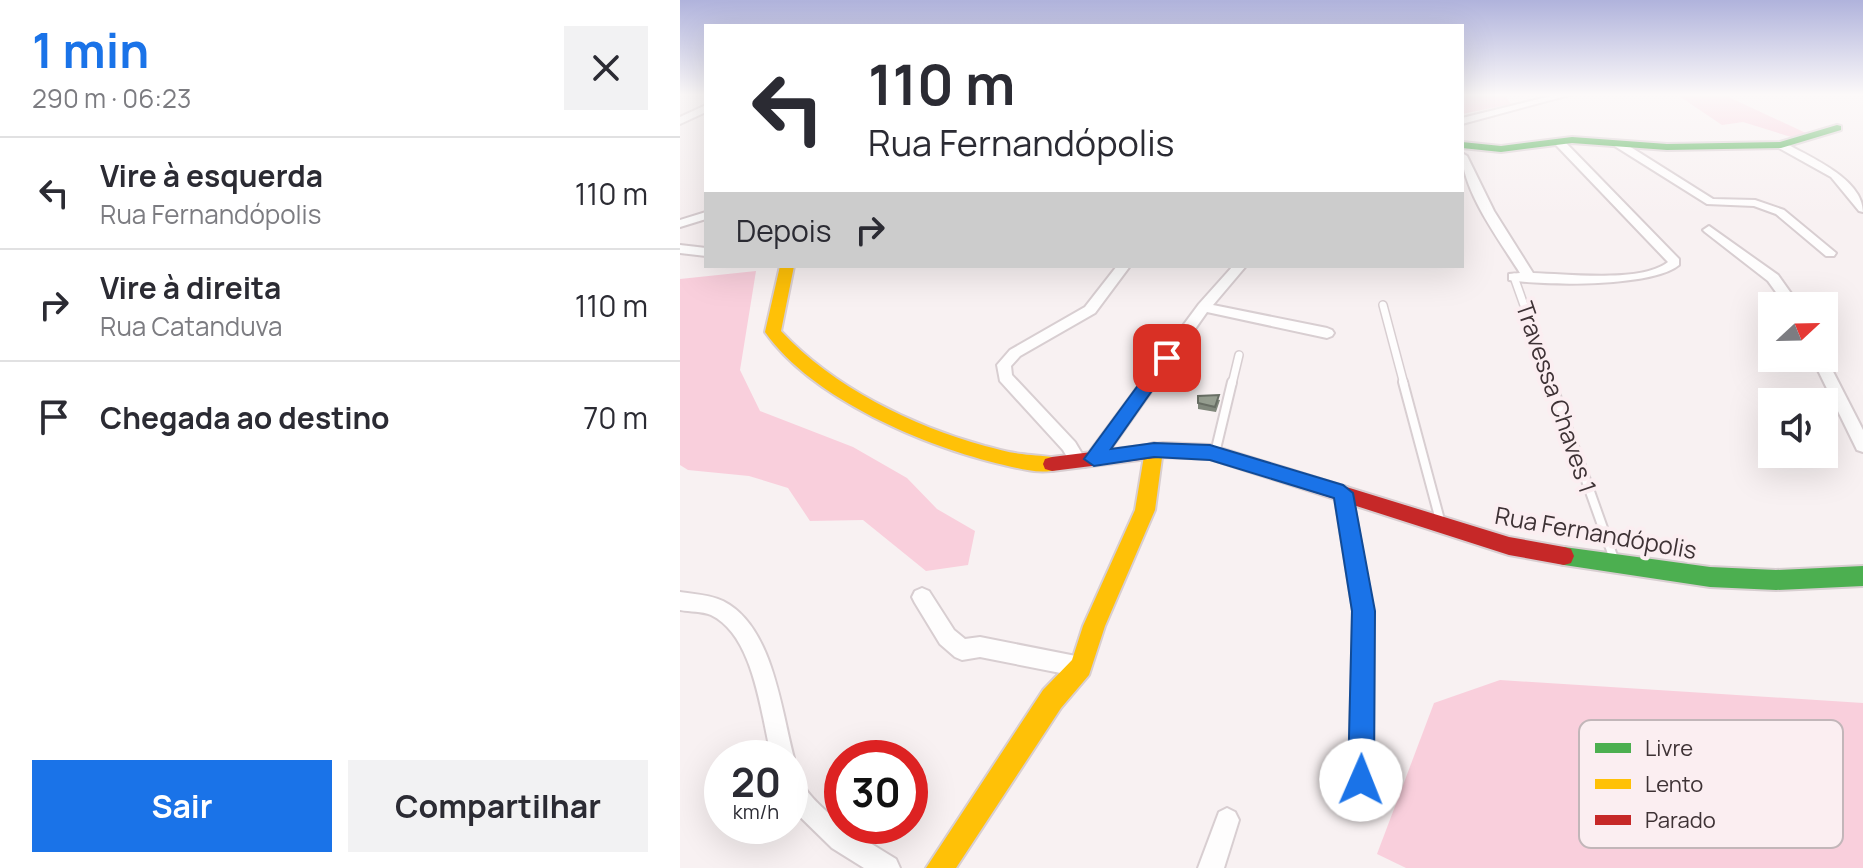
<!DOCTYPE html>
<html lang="pt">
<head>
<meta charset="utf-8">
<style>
	:root { --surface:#fff; --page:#f2f2f3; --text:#2b2b33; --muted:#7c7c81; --line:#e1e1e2; --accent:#1a73e8 }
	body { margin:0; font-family:Manrope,sans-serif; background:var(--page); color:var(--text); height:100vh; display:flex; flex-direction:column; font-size:30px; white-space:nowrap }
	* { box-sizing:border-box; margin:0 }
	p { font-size:26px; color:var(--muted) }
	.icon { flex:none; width:44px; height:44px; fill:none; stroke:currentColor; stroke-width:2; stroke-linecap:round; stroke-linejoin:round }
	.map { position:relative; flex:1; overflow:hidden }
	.side { display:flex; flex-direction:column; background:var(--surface); width:680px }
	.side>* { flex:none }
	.guide { position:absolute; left:24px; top:24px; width:760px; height:244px; border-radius:0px; box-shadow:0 8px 32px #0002; background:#fff; color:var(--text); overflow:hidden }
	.needle { width:52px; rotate:68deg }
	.buttons { position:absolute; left:1078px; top:292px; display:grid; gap:16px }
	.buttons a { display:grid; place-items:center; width:80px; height:80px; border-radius:0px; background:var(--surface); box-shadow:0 8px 32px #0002; font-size:40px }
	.speed { position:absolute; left:24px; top:740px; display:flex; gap:16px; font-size:40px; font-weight:700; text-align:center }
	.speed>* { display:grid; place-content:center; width:104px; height:104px; border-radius:50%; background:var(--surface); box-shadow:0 8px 32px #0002; line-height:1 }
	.speed small { font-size:20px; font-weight:400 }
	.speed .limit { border:12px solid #d22; background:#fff; color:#111 }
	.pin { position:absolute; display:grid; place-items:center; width:68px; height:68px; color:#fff; margin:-34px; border-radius:16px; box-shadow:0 4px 12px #0006 }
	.me { position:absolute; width:88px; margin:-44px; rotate:1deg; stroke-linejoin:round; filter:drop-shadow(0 0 6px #0008) }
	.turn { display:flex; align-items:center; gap:28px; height:168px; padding:0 32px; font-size:36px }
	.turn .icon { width:104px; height:104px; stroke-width:2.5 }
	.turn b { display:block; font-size:56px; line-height:68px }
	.then { display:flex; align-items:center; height:76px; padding:0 32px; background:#0003; gap:16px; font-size:30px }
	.round { display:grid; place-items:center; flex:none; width:84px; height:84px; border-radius:0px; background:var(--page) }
	.headline { display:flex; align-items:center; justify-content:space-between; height:136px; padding:0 32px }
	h1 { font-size:48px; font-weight:700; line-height:60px; color:var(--accent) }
	.cta { display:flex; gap:16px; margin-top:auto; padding:16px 32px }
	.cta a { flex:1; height:92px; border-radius:0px; background:var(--accent); color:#fff; font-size:32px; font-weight:700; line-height:92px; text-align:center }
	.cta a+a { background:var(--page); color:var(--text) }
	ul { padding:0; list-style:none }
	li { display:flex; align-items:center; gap:24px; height:112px; padding:0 32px; border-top:2px solid var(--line) }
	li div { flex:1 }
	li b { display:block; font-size:30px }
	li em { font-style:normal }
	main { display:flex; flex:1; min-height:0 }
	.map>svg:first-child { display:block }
	.green { fill:#f9cfdc }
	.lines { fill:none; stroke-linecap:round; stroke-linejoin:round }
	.lane-far1-casing { stroke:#d8ced1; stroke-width:10 }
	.lane-casing { stroke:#d8ced1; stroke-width:12 }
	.street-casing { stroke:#d8ced1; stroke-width:4 }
	.fast-casing { stroke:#d8ced1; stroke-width:4 }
	.slow-casing { stroke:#d8ced1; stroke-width:4 }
	.jam-casing { stroke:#d8ced1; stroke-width:4 }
	.lane-far1 { stroke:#fefdfd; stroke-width:7 }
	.lane { stroke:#fefdfd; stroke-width:8 }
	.street { fill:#fefdfd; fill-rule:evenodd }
	.fast { fill:#4caf50; fill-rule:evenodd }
	.slow { fill:#ffc107; fill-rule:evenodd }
	.jam { fill:#c62828; fill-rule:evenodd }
	.wall { fill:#80877b }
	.building { fill:#959d8f; stroke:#686e64; stroke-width:2 }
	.route { fill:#1a73e8; stroke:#114b97; stroke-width:2 }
	.labels { text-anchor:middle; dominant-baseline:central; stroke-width:8; stroke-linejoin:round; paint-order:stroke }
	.street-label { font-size:24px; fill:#3e3235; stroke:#fbeef1 }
	.key { fill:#fbeef1; stroke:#c2b6b9; stroke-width:2 }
	.key-label { font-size:22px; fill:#3e3235 }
</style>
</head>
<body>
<main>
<section class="side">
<div class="headline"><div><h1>1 min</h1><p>290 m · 06:23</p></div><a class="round"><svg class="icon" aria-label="close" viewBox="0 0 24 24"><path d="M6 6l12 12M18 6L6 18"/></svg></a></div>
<ul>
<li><svg class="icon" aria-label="left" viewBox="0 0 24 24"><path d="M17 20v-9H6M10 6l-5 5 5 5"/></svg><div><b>Vire à esquerda</b><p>Rua Fernandópolis</p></div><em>110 m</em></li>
<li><svg class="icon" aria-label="right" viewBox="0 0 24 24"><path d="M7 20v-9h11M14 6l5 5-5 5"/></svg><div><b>Vire à direita</b><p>Rua Catanduva</p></div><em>110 m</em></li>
<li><svg class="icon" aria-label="arrive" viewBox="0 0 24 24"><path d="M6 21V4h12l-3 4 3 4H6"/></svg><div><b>Chegada ao destino</b></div><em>70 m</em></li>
</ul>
<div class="cta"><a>Sair</a><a>Compartilhar</a></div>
</section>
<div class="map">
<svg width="1183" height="868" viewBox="0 0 1183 868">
	<rect width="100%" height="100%" fill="#f8f1f2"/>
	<g class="green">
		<polygon points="782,94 824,94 831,104 782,114"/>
		<polygon points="996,94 1042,94 1126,133 1111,137 1063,122 1042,125"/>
		<polygon points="76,271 60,370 80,411 173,447 227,478 257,509 295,531 288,565 246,571 183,520 130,521 108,488 69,476 8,470 0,465 0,279"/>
		<polygon points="820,680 1183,703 1183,868 726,868 697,854 754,703"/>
	</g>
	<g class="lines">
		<g class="lane-far1-casing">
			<g id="lane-far1">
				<polyline points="834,277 872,384"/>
				<polyline points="703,305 724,384"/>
				<polyline points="552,384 559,355"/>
			</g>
		</g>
		<g class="lane-casing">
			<g id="lane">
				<polyline points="723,382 760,520"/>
				<polyline points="871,382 934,559"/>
				<polyline points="535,453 552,382"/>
			</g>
		</g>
		<g class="street-casing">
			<g id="street">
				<polygon points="879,94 893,94 782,124 782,118"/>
				<polygon points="26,105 26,112 0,124 0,117"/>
				<path d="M876 141H884L999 259V265C973 287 865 286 829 280V274L840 273C820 241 782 191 782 153L787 156 814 211 853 273C887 274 962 283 988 262L876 145Z"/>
				<polygon points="933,141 941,141 1033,199 1075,200 1104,210 1156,253 1154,256 1146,256 1096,214 1074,206 1027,204 933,145"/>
				<path d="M1097 143H1105C1130 157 1183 179 1183 212L1179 211 1151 177 1097 147Z"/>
				<polygon points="26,212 26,219 0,227 0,220"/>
				<polygon points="1029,226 1098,275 1120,306 1106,306 1088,281 1025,232 1023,230"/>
				<polygon points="0,245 26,248 26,256 0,253"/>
				<polygon points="437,266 450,266 415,313 340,356 331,366 332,375 395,442 407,462 405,467 393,467 383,450 320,381 317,365 330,350 405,307"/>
				<polygon points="553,266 566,266 533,305 647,328 652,330 654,333 652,336 647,338 527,312 420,464 408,464 406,459 408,454 519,304"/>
				<polygon points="1144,354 1183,430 1183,452 1177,450 1132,358 1144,358"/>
				<polygon points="663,486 669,488 672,493 693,611 693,780 689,788 681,792 673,788 669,780 673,611 654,493 657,488"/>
				<polygon points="242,588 249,591 274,630 285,639 300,637 401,657 408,660 411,667 408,674 401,677 300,657 282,660 275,657 260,644 235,603 232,597 235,591"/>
				<path d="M0 592C15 594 30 595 43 601 93 626 101 710 114 758L111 766 110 758H92C81 717 75 636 31 615 22 611 10 612 0 610Z"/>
				<path d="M110 772 118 776C132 809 185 840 216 859L220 868H184L152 848 110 807Z"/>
				<polygon points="547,808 555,812 559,820 544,868 518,868 539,812"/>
			</g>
		</g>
		<g class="fast-casing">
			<g id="fast">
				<polygon points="1157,125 1161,126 1161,130 1101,148 987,150 892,143 821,152 782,148 782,142 821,146 892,137 987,144 1100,142"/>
				<polygon points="884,547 1030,567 1096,570 1183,566 1183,586 1096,590 1030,587 884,565 877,563 874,556 877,549"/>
			</g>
		</g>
		<g class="slow-casing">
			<g id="slow">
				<path d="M100 266H114L101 331C153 387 232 426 305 446 317 449 330 453 342 454 354 456 367 455 379 459L381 464 379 469C362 475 341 469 324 465 246 447 132 399 85 332Z"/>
				<polygon points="474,443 480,445 483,450 475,510 425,626 409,675 381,708 276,868 246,868 363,690 392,660 403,626 455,510 465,450 468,445"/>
			</g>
		</g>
		<g class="jam-casing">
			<polygon id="jam" points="483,443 530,445 829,537 884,547 891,549 894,556 891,563 884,565 829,555 530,459 483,457 372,471 365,469 363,464 365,459 372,457"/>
		</g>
		<use href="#lane-far1" class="lane-far1"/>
		<use href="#lane" class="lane"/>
		<use href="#street" class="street"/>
		<use href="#fast" class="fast"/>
		<use href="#slow" class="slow"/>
		<use href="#jam" class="jam"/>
	</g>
	<polygon class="wall" points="518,396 540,400 536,412 518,409"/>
	<polygon class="building" points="539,395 535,407 518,403 518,396"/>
	<linearGradient id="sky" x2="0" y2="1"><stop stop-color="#b0b3dc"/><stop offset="0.44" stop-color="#fcf9f9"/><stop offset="1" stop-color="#fcf9f9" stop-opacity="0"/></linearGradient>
	<rect width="1183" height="215" fill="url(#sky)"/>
	<polygon class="route" points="487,352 495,358 431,449 474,443 530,445 663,485 673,493 695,611 694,780 691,789 681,793 672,789 668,780 672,611 654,498 530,460 474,457 414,466 404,459 481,354"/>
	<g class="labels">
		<g class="street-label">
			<text transform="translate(877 397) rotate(71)">Travessa Chaves 1</text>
			<text transform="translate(916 532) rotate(10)">Rua Fernandópolis</text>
		</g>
	</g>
	<rect x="899" y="720" width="264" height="128" rx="12" class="key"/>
	<rect x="915" y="743" width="36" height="10" fill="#4caf50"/>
	<rect x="915" y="779" width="36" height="10" fill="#ffc107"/>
	<rect x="915" y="815" width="36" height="10" fill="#c62828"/>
	<g class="key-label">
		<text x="965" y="756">Livre</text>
		<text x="965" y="792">Lento</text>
		<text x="965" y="828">Parado</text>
	</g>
</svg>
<div class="buttons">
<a><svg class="needle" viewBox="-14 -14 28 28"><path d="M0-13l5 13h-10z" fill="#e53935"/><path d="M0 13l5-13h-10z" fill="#7c7c81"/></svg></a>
<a><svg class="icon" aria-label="sound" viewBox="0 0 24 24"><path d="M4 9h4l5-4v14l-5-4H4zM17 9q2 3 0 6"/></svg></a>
</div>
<div class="speed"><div>20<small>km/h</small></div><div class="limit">30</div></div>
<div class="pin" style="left:487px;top:358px;background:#d93025"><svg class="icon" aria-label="arrive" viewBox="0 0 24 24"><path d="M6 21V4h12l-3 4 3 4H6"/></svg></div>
<svg class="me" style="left:681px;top:780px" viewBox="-20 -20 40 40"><circle r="19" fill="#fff"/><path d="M0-13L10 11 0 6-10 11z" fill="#1a73e8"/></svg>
<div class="guide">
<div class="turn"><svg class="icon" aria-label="left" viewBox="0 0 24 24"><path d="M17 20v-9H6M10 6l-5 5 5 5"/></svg><div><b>110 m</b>Rua Fernandópolis</div></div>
<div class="then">Depois<svg class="icon" aria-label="right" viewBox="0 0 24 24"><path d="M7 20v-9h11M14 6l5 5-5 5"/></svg></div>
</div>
</div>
</main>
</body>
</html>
